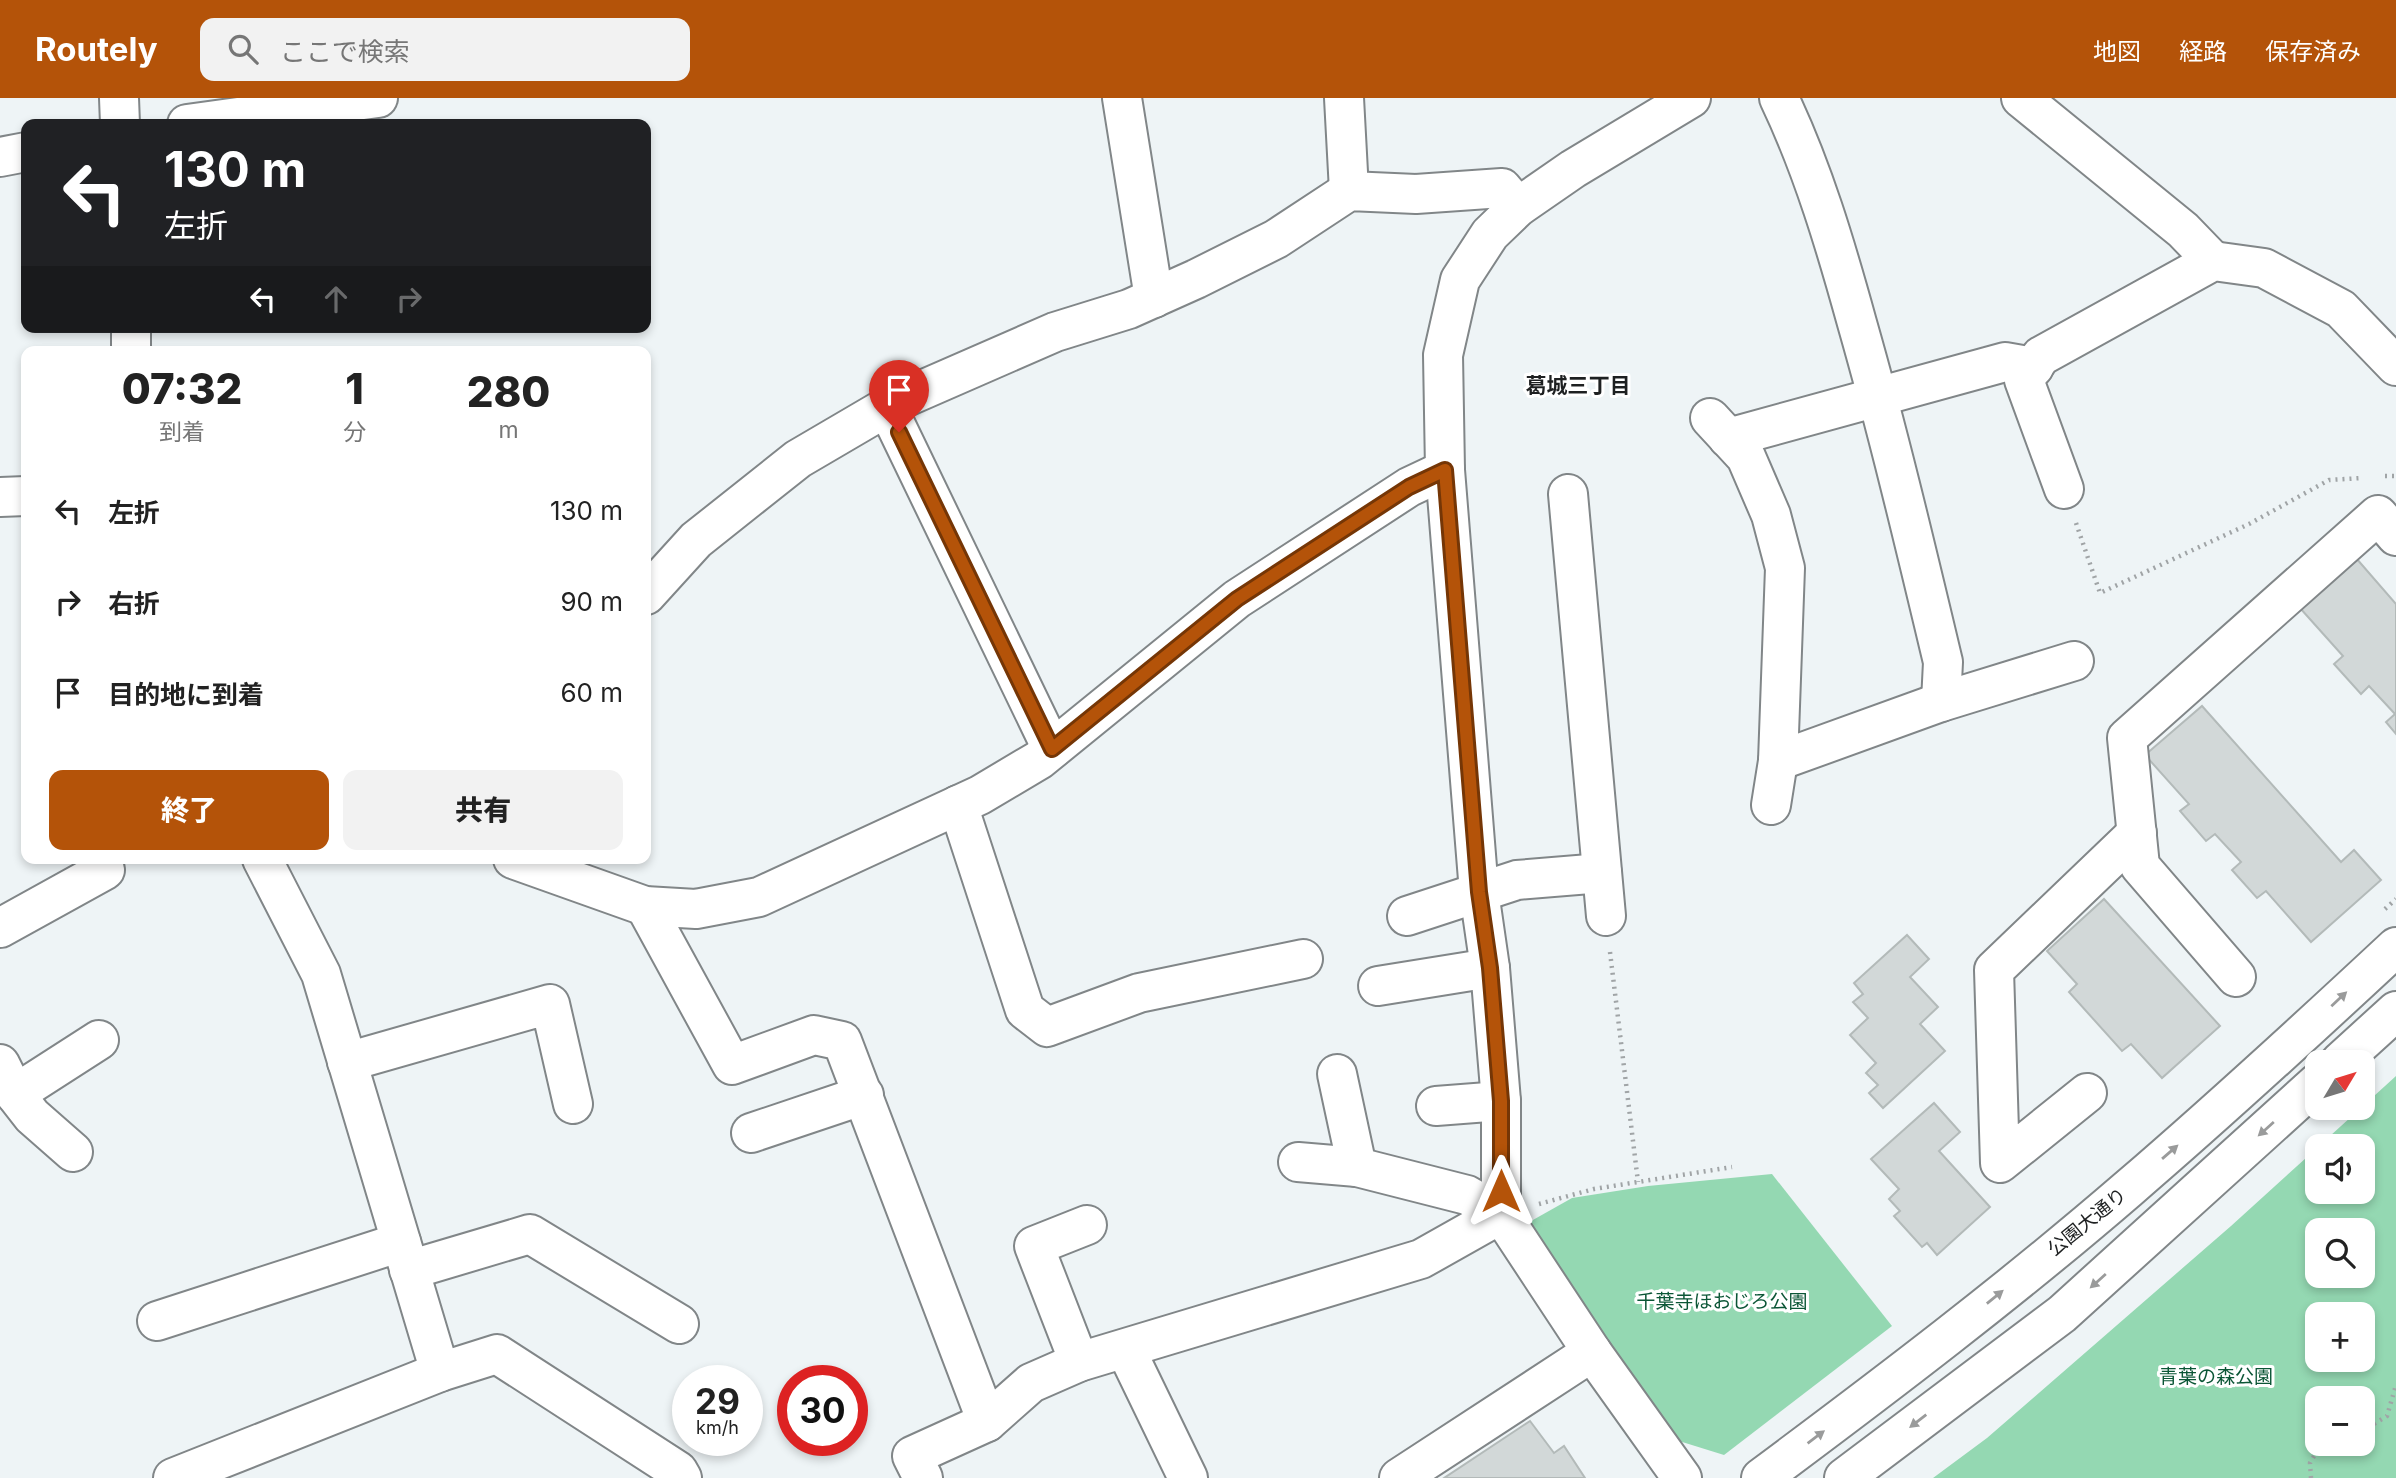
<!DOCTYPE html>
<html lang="ja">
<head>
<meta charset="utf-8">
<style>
	:root { --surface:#fff; --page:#f2f2f2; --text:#222; --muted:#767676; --accent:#b45309 }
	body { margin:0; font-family:Inter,"Noto Sans JP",sans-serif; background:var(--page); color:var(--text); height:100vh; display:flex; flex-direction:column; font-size:26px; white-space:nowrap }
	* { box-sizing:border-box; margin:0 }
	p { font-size:23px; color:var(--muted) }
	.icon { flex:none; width:38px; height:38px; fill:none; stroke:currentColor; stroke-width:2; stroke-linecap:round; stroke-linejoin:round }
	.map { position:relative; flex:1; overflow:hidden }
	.details { position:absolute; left:21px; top:248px; width:630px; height:518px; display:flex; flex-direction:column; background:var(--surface); border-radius:14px; box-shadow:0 4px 10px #0003 }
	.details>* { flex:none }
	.guide { position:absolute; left:21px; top:21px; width:630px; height:214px; border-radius:14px; box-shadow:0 4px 10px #0003; background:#202124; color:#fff; overflow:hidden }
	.needle { width:46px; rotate:52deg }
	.controls { position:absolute; left:2305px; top:952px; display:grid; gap:14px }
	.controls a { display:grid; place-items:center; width:70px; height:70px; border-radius:14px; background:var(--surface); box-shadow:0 4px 10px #0003; font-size:35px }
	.speed { position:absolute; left:672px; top:1267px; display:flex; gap:14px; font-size:35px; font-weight:700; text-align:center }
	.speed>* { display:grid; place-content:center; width:91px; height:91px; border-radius:50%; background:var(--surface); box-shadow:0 4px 10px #0003; line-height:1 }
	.speed small { font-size:18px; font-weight:400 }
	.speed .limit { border:10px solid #d22; background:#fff; color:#111 }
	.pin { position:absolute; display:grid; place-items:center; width:60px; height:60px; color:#fff; margin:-72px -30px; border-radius:50% 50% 50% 0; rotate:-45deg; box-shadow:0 0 7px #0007 }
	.pin .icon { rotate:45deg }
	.me { position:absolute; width:77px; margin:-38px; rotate:0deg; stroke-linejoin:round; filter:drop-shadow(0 0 5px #0008) }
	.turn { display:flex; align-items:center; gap:24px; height:147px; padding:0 28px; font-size:32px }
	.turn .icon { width:91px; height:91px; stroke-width:2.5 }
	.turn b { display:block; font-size:49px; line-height:60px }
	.lanes { display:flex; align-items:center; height:66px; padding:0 28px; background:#0003; justify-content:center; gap:35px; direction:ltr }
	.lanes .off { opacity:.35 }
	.eta { display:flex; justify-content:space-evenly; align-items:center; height:119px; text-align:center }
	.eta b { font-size:42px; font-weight:800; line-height:49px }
	.action { display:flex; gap:14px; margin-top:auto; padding:14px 28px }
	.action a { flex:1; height:80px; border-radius:14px; background:var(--accent); color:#fff; font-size:28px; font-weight:800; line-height:80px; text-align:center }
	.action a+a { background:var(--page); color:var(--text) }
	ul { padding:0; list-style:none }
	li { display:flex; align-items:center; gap:21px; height:91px; padding:0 28px }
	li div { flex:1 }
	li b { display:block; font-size:26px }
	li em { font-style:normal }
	header { display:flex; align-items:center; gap:42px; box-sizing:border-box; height:98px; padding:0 35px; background:var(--accent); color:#fff }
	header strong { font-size:33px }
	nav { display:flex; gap:38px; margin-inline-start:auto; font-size:24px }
	.search { width:490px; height:63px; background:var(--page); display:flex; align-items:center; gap:18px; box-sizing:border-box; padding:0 24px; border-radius:14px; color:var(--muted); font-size:26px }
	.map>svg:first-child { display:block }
	.green { fill:#94d8b2; fill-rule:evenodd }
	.building { fill:#d2d8d8; stroke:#b3bab9; stroke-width:2 }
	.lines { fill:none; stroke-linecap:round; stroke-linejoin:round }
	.minor-casing { stroke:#818688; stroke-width:42 }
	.path { stroke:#a0a4a6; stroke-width:4.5; stroke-dasharray:2 5; stroke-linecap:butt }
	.minor { stroke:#fff; stroke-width:38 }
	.oneway { fill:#9a9b9b }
	.route-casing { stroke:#753606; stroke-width:18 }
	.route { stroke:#b45309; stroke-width:12 }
	.labels { text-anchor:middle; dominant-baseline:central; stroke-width:6; stroke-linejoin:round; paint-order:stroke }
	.street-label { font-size:19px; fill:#1e2021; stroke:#fff }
	.park-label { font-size:19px; fill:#0b5636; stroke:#fff }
	.neighbourhood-label { font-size:21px; font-weight:bold; fill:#1e2021; stroke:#fff }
</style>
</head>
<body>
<header>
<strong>Routely</strong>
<div class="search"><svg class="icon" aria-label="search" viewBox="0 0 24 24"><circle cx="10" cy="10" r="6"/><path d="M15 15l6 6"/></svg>ここで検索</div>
<nav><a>地図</a><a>経路</a><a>保存済み</a></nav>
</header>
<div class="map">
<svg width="2396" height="1380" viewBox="0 0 2396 1380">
	<rect width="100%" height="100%" fill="#eef4f6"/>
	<g class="green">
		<path d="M2396 978V1380H1933L1987 1340 2231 1128 2317 1050V1094H2362V1048H2319ZM2317 1132H2362V1178H2317ZM2317 1216H2362V1262H2317ZM2317 1300H2362V1346H2317Z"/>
		<polygon points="1772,1076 1892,1228 1724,1357 1679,1343 1522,1128 1572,1100 1648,1088"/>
	</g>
	<g class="building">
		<polygon points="2356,460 2396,506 2396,636 2386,624 2395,616 2369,588 2361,596 2334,566 2343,558 2300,510"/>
		<polygon points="2202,608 2341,764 2354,752 2381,782 2311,844 2266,793 2257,800 2232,772 2241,764 2215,736 2206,743 2180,713 2189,706 2145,657"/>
		<polygon points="2104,801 2220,928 2162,980 2131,946 2122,953 2069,894 2077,886 2047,853"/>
		<polygon points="1907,837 1929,861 1910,879 1938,909 1920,926 1945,953 1883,1010 1869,995 1878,987 1866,975 1876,965 1850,937 1868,920 1853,904 1863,896 1854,885"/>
		<polygon points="1934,1005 1960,1034 1939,1053 1990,1109 1937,1157 1927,1145 1922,1149 1894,1118 1900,1113 1889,1101 1899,1091 1871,1061"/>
		<polygon points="1530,1323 1554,1355 1564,1348 1585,1380 1444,1380"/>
	</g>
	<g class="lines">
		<g class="minor-casing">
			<g id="minor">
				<polyline points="119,0 120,26"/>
				<polyline points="1122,0 1154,200"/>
				<polyline points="1344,0 1349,93"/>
				<path d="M1779 0C1813 71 1836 149 1857 225 1889 337 1916 451 1943 564L1941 604"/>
				<polyline points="2021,0 2183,132 2213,163"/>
				<polyline points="187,26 378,0"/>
				<polyline points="0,59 26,54"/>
				<polyline points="131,254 131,229"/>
				<polyline points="887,309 1052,651"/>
				<polyline points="1710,320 1746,359 1771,417 1785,470 1778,663 1771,707"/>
				<polyline points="1728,340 2005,264 2034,269"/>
				<polyline points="2064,391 2024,282 2041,258 2213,163 2264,170 2341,211 2396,268"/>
				<polyline points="1568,396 1606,818"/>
				<polyline points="0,399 26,398"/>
				<polyline points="646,497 696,442 798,361 897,303 1055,234 1129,211 1196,181 1276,141 1349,93 1416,96 1502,90 1518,109"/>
				<polyline points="1778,663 1941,604 2074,563"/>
				<polyline points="958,707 1025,912 1047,929 1139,895 1303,861"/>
				<polyline points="262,761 321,876 440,1274"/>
				<polyline points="513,761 645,808 696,811 759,799 980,697 1039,662 1237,501 1409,389 1445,372"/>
				<polyline points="645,808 732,967 814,937 842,943 987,1324"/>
				<polyline points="1407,818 1517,782 1602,775"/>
				<polyline points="0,830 105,772"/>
				<polyline points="2236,879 2140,768 2127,640 2378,417 2396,438"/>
				<polyline points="1378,888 1490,870"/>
				<polyline points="347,964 550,906 573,1006"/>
				<polyline points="2340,964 2396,913"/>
				<polyline points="0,966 15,996 32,1018 73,1054"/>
				<polyline points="1337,976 1357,1069"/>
				<polyline points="2087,995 2000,1065 1994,872 2137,735"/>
				<polyline points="15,996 99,942"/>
				<polyline points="1436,1008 1501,1003"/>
				<polyline points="751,1035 864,997"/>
				<polyline points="1298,1064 1357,1069 1467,1097 1501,1116"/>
				<polyline points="409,1172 530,1136 679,1226"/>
				<polyline points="157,1223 401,1144"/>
				<polyline points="1126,1252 1188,1380"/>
				<polyline points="1079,1264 1034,1148 1087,1127"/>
				<polyline points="173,1380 440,1274 497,1256 678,1373 682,1380"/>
				<polyline points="923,1380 912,1358 987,1324 1031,1285 1079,1264 1421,1161 1501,1116"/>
				<polyline points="1399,1380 1592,1254"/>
				<polyline points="1682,1380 1592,1254 1501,1116 1501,1003 1490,870 1479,794 1445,372 1443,257 1460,182 1490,136 1518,109 1573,71 1691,0"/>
				<path d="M1761 1380C1886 1287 2011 1192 2128 1091 2220 1012 2308 931 2396 849"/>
				<polyline points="1844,1380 2062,1216 2317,985"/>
			</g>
		</g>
		<g class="path">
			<polyline points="2385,378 2396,378"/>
			<polyline points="2076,425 2100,495 2249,426 2329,382 2362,380"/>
			<polyline points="2385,811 2396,801"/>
			<polyline points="1610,854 1638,1084"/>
			<polyline points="1539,1106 1594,1091 1732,1069"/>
			<polyline points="2362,1333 2387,1318 2396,1287"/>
			<polyline points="2311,1380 2310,1365 2321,1346"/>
		</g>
		<use href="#minor" class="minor"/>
	</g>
	<defs><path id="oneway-solid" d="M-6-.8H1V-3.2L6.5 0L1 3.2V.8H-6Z" transform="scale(1.75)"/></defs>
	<g class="oneway">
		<use href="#oneway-solid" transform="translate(2339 901) rotate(-43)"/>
		<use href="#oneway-solid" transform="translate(2266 1031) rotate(138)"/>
		<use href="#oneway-solid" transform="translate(2170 1054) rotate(-41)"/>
		<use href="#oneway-solid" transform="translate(2098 1183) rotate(138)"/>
		<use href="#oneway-solid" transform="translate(1995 1199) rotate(-39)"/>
		<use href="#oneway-solid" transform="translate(1918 1323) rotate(142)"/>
		<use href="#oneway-solid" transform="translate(1816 1339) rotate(-37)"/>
	</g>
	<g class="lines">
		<g class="route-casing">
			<polyline id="route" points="899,334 1052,651 1237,501 1409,389 1445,372 1479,794 1490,870 1501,1003 1501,1093"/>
		</g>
		<use href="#route" class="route"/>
	</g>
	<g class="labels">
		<g class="street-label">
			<text transform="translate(2087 1124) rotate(-39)">公園大通り</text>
		</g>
		<g class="park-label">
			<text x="1722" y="1203">千葉寺ほおじろ公園</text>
			<text x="2216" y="1278">青葉の森公園</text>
		</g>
		<g class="neighbourhood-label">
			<text x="1578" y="287">葛城三丁目</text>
		</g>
	</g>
</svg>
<div class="controls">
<a><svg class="needle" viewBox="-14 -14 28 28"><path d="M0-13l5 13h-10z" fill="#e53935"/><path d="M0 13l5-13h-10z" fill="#767676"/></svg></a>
<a><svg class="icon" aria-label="sound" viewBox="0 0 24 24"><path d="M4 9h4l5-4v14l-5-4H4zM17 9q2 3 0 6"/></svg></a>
<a><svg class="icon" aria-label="search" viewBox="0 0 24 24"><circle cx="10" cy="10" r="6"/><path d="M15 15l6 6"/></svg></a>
<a>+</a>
<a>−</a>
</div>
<div class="speed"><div>29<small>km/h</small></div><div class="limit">30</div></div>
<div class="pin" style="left:899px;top:334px;background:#d93025"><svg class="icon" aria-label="arrive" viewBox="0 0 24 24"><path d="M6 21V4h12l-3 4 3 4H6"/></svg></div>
<svg class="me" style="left:1501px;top:1093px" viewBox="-20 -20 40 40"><path d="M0-17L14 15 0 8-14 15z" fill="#b45309" stroke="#fff" stroke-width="4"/></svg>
<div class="guide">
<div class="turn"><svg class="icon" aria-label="left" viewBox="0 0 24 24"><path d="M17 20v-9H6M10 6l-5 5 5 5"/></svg><div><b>130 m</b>左折</div></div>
<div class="lanes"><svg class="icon" aria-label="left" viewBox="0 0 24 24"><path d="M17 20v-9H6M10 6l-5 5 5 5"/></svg><svg class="icon off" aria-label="ahead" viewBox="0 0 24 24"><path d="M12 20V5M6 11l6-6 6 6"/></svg><svg class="icon off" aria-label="right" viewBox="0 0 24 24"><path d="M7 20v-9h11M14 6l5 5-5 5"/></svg></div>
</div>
<section class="details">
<div class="eta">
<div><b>07:32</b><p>到着</p></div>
<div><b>1</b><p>分</p></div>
<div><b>280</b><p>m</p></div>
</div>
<ul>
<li><svg class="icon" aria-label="left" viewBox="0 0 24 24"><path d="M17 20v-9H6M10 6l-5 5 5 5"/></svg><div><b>左折</b></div><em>130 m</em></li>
<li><svg class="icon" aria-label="right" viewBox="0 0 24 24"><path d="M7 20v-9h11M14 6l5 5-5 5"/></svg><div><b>右折</b></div><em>90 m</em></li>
<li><svg class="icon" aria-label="arrive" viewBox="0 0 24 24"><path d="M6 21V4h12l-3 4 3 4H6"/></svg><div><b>目的地に到着</b></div><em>60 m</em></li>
</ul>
<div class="action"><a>終了</a><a>共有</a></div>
</section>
</div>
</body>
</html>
